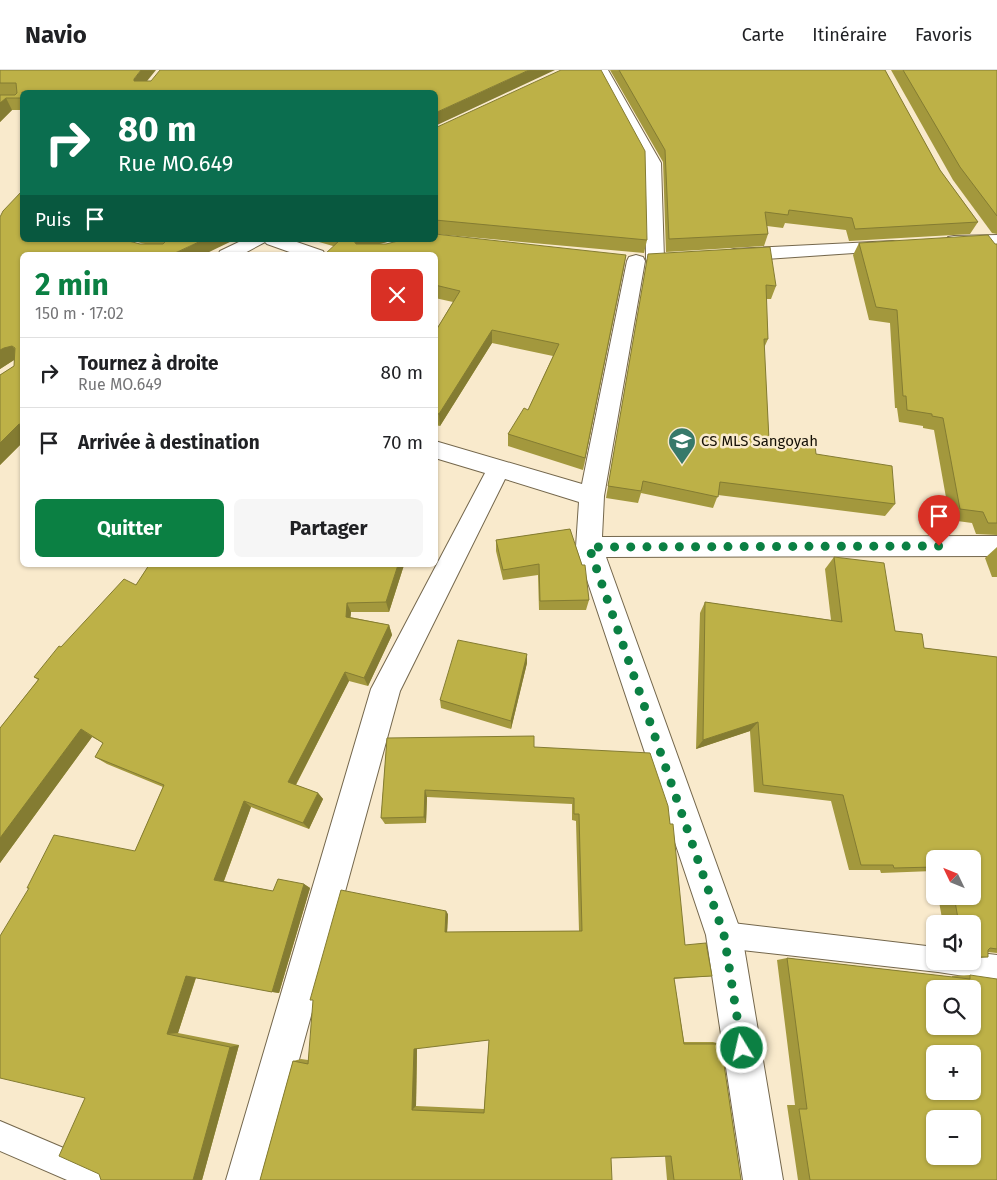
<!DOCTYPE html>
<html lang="fr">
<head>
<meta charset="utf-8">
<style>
	:root { --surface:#fff; --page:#f6f6f6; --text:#202124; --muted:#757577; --line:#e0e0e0; --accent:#0b8043 }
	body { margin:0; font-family:"Fira Sans",sans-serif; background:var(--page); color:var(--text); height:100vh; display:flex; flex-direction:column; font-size:19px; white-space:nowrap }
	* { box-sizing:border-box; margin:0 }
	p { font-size:16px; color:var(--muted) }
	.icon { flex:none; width:28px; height:28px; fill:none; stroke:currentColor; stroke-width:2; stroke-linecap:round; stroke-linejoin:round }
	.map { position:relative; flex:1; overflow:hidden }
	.sheet { position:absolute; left:20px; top:182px; width:418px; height:315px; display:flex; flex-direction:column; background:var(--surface); border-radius:8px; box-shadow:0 1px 4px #0004 }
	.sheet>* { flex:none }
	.guide { position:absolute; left:20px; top:20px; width:418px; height:152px; border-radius:8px; box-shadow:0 1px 4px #0004; background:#0b6e4f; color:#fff; overflow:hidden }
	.needle { width:32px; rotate:313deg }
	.controls { position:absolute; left:926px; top:780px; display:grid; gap:10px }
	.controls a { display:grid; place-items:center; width:55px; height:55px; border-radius:8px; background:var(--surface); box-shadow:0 1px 4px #0004; font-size:25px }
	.pin { position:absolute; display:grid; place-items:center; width:42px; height:42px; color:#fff; margin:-51px -21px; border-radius:50% 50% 50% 0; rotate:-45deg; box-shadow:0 0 5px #0007 }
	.pin .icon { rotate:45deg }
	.me { position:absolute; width:55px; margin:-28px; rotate:351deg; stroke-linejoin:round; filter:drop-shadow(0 0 4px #0008) }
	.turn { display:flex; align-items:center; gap:18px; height:105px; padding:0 15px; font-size:22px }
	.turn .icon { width:65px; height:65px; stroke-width:2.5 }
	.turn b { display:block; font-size:35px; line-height:42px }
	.then { display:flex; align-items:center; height:48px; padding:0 15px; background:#0003; gap:10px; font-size:19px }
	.round { display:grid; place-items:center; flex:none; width:52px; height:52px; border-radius:8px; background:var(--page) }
	.summary { display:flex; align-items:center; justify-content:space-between; height:85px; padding:0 15px }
	h1 { font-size:30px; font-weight:700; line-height:38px; color:var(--accent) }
	.button { display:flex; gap:10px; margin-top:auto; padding:10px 15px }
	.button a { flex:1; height:58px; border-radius:8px; background:var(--accent); color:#fff; font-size:20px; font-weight:700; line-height:58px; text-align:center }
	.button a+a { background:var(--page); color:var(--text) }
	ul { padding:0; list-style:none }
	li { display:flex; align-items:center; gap:15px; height:70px; padding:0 15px; border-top:1px solid var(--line) }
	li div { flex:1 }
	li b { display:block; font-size:19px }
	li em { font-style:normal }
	header { display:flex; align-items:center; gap:30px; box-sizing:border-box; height:70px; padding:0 25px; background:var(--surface); border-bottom:1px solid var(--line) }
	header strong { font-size:24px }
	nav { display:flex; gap:28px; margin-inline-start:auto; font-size:18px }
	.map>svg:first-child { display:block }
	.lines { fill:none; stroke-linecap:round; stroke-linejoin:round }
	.service-casing { stroke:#74674c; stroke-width:2 }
	.minor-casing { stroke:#74674c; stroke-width:2 }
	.service { fill:#fff; fill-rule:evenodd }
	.minor { fill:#fff; fill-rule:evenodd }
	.wall { fill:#a3983d; fill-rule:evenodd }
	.shaded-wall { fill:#847c32 }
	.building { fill:#bdb147; stroke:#847c32; fill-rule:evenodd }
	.route { stroke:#0b8043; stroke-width:9; stroke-dasharray:0 16.2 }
	.labels { text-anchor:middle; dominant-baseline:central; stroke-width:5; stroke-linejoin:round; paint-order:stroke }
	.poi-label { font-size:15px; fill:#151006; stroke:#f9eacc; text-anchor:start }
</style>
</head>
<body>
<header>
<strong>Navio</strong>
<nav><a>Carte</a><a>Itinéraire</a><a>Favoris</a></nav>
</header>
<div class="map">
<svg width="997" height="1110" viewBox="0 0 997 1110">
	<rect width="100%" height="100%" fill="#f9eacc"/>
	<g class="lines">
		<g class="service-casing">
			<g id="service">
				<polygon points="724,852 935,877 935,891 972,891 972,882 997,885 997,911 938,902 724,878 715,874 711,865 715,856"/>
				<polygon points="0,1051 113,1099 117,1110 67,1110 0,1081"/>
			</g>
		</g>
		<g class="minor-casing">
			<g id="minor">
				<polygon points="594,0 608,0 661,93 664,189 662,193 655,195 648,193 646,189 645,93"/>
				<polygon points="997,165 997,175 954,176 948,175 945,171 948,167 954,166"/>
				<polygon points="243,170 291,170 323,181 325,185 298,185 267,174 265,172 241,185 218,185 220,181"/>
				<polygon points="893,171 899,172 902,176 899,180 734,191 727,189 725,185 727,181 734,179"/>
				<polygon points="636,185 643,187 645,191 604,426 602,467 997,466 997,486 606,487 742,865 783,1110 743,1110 706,865 576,477 579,432 505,409 400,621 266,1110 226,1110 371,619 485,403 435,388 435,371 582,414 627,191 629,187"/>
			</g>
		</g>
		<use href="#service" class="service"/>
		<use href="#minor" class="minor"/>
	</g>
	<g class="wall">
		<polygon points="0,0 147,11 555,0 22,22 22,40 12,40 0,52"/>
		<polygon points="610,0 885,0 940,100 978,152 970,164 849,171 846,160 785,153 783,158 767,156 768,164 764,176 666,182 663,92"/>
		<polygon points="891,0 997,0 997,164 992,163 953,110"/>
		<polygon points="435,58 647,170 644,183 435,164"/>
		<polygon points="0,147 22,170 145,174 129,170 234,170 22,185 22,373 0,395 0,305 14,296 14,290 0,299"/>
		<polygon points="319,170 395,170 379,174 626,185 583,400 508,376 508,364 528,340 553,286 492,273 440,356 435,355 435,262 453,232 435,228 435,185 333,176 319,172"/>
		<polygon points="859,173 997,174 997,465 976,464 972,453 950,450 934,360 923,358 923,356 899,352 897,338 895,338 890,253 869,250 853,185"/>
		<polygon points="646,198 776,216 771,229 766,229 768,269 764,278 769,370 816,384 895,434 885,446 718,425 713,438 641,423 638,433 606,428"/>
		<polygon points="570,459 589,530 586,540 539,540 538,505 503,510 496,481 496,470"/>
		<polygon points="997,477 997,507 992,507 985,488"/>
		<polygon points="834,487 895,561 924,578 997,587 997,883 988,882 988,887 972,889 972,854 943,854 938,826 972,826 972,789 935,789 935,813 933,801 881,803 880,800 849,800 831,731 754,722 750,661 696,679 700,543 705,532 831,550 825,499"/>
		<polygon points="149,495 404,495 389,542 351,542 350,547 389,555 392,565 368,616 349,611 296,715 318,723 323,729 309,759 251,737 224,811 273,821 304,814 310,818 279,923 196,908 178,963 239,975 202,1110 101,1110 85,1028 135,781 163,717 107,694 95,687 103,673 92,667 0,793 0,658 38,610 34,607 61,577 136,515"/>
		<polygon points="527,584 527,593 511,659 441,638 440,630"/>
		<path d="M387 668 534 677 670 754 685 875 712 906 674 909 684 972H713L721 974 741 1110H667L665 1086 611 1088 260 1110 293 991 301 989 308 990 448 844 447 862 579 861 576 751 572 750V734L427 727 426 753 385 754 381 748ZM489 970 484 1039 416 1036 417 978Z"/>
		<polygon points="787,888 952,907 952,906 970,905 997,1110 798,1110 787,1035 795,1035 777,890"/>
	</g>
	<g class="shaded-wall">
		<polygon points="141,0 156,0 139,21 134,11 134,9"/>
		<polygon points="529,0 555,0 435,56 435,43"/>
		<polygon points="6,28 12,40 0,52 0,33"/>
		<polygon points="203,170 234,170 203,185 176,185 175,183"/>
		<polygon points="355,170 395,170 360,179 354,171"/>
		<polygon points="626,185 624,198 583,400 585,388"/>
		<polygon points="492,260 492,273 440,356 439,344"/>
		<polygon points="12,276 22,288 14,290 0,299 0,280 4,278"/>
		<polygon points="19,354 22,359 22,373 0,395 0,373"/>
		<polygon points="398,495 404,495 389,542 386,532"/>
		<polygon points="347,533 351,542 350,556 346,547"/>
		<polygon points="389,555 392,565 368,616 364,608"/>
		<polygon points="527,584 527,593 511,659 511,651"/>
		<polygon points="345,602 349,611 294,718 288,712"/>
		<polygon points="758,652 750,661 696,679 703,670"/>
		<polygon points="81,659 92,667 0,793 0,768"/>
		<polygon points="425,720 427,727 426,753 424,747"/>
		<polygon points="318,723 323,729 309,759 303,753"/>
		<polygon points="244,731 251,737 223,813 214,810"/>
		<polygon points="304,814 310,818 279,923 272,922"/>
		<polygon points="446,841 448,844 447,864 445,862"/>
		<polygon points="186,906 196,907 178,963 167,964"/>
		<polygon points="239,975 202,1110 193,1110 230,977"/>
		<polygon points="417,977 416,1036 412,1040 414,979"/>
	</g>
	<g class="building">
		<polygon points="0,0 141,0 134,9 134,11 151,11 160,0 529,0 435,43 435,22 22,22 22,28 6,28 0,33 0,25 15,25 17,23 16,13 0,13"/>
		<polygon points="561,0 601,0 645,81 647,170 435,150 435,58"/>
		<polygon points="619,0 885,0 940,100 978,152 855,159 852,148 789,140 788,145 765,142 768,164 669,169 665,80"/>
		<polygon points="903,0 997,0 997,146 960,97"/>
		<polygon points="22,121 22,170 125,170 140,174 163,174 165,172 164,170 203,170 175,183 180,185 22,185 22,355 19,354 0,373 0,305 14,296 15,278 12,276 4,278 0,280 0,147 3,141"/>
		<polygon points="435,164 626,185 585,388 508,364 524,338 528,340 559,274 492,260 439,344 435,343 435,262 460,221 435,215 435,185 324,185 340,170 355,170 354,171 356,174 386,174 402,170 435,170"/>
		<polygon points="988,165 995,174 997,174 997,453 988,453 983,442 960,439 943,348 932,346 932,344 907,340 906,326 903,326 897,240 876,237 859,173"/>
		<polygon points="770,177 776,216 766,215 768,269 764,269 769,370 815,375 816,384 892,396 895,434 720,412 718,427 643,411 641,421 608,416 648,184"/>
		<polygon points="570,459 582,495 585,495 589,530 540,531 539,494 503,500 496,470"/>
		<polygon points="834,487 884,493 895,561 922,564 924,578 997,587 997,879 990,878 988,880 988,887 972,887 972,854 959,854 954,826 972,826 972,789 935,789 935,797 894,798 893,795 861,795 843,725 763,715 758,652 703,670 705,532 842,552"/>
		<polygon points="149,495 398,495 386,532 347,533 346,547 389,555 364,608 345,602 288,712 318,723 303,753 244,731 214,810 273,821 278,809 304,814 272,922 186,906 167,964 230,977 193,1110 101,1110 99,1104 59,1086 85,1028 0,1008 0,866 29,818 27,818 54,765 135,781 164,715 95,687 103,673 81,659 0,768 0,658 39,609 34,607 59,576 61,577 124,509 136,515"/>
		<polygon points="458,570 527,584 511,651 440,630"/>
		<path d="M534 666V677L650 683 668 736 670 754H673L685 875 706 873 712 906 674 908 684 974H721L741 1110H674L671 1086 611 1088 612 1110H260L293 991 308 994 313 930H310L341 820 446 841 445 862 582 861 579 744H574V728L425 720 424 747 381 748 387 668ZM489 970 484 1043 412 1040 414 979Z"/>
		<path d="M787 888 970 909V905L997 909V1110H810L799 1039H807ZM935 919H972V956H935ZM935 984H972V1021H935ZM935 1049H972V1086H935Z"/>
	</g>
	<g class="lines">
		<polyline class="route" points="742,978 724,865 589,477 939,476"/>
	</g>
	<defs>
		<g id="school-pin" transform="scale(1.4375)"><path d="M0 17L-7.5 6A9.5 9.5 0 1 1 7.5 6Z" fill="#37796a" stroke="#f9eacc"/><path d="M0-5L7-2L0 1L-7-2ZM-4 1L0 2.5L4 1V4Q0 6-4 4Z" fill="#fff"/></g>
	</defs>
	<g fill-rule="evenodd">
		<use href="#school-pin" x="682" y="371"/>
	</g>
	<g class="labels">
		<g class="poi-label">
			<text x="701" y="371">CS MLS Sangoyah</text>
		</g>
	</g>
</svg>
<div class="controls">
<a><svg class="needle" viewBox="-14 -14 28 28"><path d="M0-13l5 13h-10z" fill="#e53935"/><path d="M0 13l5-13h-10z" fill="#757577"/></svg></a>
<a><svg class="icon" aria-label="sound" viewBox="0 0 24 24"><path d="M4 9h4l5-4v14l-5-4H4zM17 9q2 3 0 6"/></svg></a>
<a><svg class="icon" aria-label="search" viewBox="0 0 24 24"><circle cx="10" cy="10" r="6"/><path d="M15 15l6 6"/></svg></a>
<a>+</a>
<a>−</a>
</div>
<div class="pin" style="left:939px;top:476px;background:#d93025"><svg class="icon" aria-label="arrive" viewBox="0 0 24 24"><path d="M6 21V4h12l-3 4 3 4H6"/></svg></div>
<svg class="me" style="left:742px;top:978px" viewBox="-20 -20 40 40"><circle r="17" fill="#0b8043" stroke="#fff" stroke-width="3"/><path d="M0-11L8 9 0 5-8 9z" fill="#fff"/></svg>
<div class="guide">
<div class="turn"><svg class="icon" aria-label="right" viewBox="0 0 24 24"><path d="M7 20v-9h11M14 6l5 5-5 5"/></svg><div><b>80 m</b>Rue MO.649</div></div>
<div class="then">Puis<svg class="icon" aria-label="arrive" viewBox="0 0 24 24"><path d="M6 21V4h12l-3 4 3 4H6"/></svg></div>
</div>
<section class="sheet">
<div class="summary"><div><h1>2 min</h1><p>150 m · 17:02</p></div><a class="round" style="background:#d93025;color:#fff"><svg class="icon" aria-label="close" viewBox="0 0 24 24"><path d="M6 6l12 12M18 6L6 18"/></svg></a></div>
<ul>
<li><svg class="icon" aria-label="right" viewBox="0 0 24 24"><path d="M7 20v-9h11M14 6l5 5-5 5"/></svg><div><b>Tournez à droite</b><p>Rue MO.649</p></div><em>80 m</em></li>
<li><svg class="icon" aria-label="arrive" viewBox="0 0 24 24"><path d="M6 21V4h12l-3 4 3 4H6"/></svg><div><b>Arrivée à destination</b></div><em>70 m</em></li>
</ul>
<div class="button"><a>Quitter</a><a>Partager</a></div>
</section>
</div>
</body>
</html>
